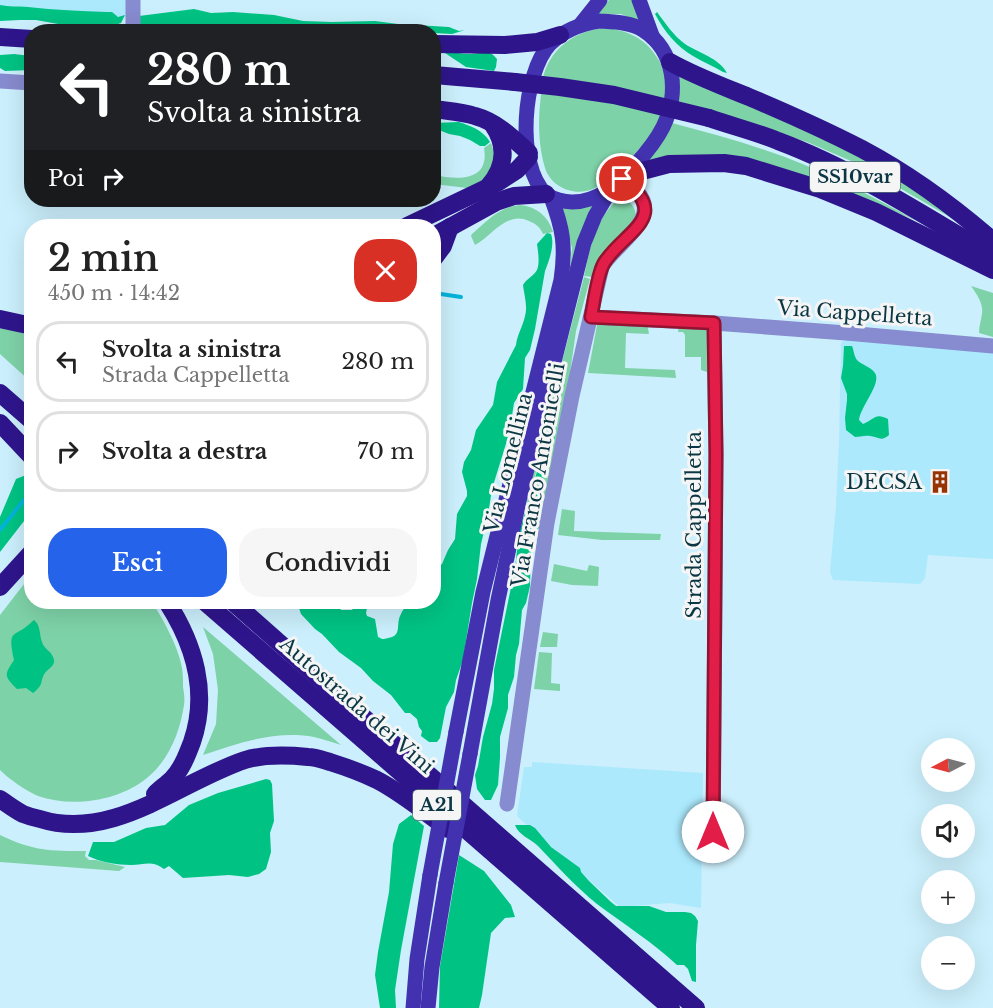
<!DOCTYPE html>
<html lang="it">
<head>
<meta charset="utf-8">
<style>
	:root { --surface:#fff; --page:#f6f6f6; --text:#222; --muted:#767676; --line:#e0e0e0; --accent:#2563eb }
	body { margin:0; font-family:"Libre Baskerville",serif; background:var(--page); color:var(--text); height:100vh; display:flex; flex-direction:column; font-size:22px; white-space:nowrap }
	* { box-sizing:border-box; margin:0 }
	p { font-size:20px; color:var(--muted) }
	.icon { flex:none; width:33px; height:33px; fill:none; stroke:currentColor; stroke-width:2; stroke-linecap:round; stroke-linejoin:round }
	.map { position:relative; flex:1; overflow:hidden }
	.sheet { position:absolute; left:24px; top:219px; width:417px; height:390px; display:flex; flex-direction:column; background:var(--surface); border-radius:24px; box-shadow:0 6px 24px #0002 }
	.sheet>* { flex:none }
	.top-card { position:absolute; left:24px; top:24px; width:417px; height:183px; border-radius:24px; box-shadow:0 6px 24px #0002; background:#202124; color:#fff; overflow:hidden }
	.needle { width:39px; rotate:264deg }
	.fabs { position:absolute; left:921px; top:738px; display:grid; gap:12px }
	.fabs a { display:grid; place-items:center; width:54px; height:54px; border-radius:50%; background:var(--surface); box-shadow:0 6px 24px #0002; font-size:30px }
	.pin { position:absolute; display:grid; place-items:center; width:51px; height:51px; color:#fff; margin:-26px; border:3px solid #fff; border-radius:50%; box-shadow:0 2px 6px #0007 }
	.me { position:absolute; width:66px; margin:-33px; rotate:0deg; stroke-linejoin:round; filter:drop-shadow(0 0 4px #0008) }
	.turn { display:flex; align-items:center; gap:21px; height:126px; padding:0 24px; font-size:27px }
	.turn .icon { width:78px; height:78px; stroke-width:2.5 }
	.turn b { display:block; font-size:42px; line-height:51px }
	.then { display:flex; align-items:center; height:57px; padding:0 24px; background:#0003; gap:12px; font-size:22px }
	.round { display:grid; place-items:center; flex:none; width:63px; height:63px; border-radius:24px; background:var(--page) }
	.head { display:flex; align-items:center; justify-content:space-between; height:102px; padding:0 24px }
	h1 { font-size:36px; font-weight:600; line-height:45px }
	.primary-button { display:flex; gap:12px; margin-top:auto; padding:12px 24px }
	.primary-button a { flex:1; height:69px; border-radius:24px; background:var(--accent); color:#fff; font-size:24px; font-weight:600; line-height:69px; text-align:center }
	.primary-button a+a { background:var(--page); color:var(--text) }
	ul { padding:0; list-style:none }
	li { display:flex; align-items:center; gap:18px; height:81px; margin:0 12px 9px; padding:0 12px; border:3px solid var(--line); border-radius:24px }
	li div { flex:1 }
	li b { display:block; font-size:22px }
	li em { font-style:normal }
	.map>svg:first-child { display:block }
	.built { fill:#ace9fd }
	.green { fill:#7ed2a8 }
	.forest { fill:#00c383 }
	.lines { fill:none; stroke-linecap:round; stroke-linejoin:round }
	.stream { stroke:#04b3da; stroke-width:4 }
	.minor { stroke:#878bcf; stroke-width:15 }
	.major { stroke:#4332b0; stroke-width:15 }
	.highway { stroke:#2f158c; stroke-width:18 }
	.major-bridge { stroke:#4332b0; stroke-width:15 }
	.highway-bridge { stroke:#2f158c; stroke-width:18 }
	.route-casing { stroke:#92132f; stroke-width:15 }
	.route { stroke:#e11d48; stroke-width:10 }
	.labels { text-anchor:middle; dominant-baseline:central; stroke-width:6; stroke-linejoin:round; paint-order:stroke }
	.shield { fill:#f5f5f5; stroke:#507078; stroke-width:1.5 }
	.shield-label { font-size:18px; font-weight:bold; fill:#0a3743 }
	.street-label { font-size:20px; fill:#0a3743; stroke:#f5f5f5 }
	.poi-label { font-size:20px; fill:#0a3743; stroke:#f5f5f5; text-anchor:end }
</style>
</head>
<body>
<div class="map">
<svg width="993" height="1008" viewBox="0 0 993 1008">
	<rect width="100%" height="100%" fill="#cbeffc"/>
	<g class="built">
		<polygon points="0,0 131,0 127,17 0,11"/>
		<polygon points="846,339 993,350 993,559 928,555 925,578 920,584 833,580 830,572 836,506 839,441 841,343"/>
		<polygon points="532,762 703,773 701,908 670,903 620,907 576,869 517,816 524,767 532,767"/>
	</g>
	<g class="green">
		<polygon points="609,0 633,0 643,23 621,14 596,15"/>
		<path d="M606 28C626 30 645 38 656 56 662 64 667 75 667 85 667 92 664 101 663 108 662 112 662 117 660 121 654 137 609 182 593 189 574 197 551 187 545 168 539 148 538 125 540 104 541 97 541 89 542 82 548 49 575 30 606 28Z"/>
		<polygon points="678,71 858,152 951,215 955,220 858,164 807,142 677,101"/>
		<path d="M672 123C717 135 762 147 805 165 844 181 880 201 917 221L847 191 788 170 750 159 647 162Z"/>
		<path d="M491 143C498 161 491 166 483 182L467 188 434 184V175C457 180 490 182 484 148Z"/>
		<path d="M617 200C630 199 636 206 636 218L599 260 592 277 584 276C590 248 595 220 617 200Z"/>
		<polygon points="594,204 569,279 572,248 566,222 561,205"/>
		<path d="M520 205C537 207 548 216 553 232L543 234C540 227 536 224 529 221 507 210 491 237 475 245L471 236 472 234C487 221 499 207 520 205Z"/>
		<path d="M584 277 590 279 576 331 570 373 544 503C543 492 542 483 544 473 549 452 559 433 556 411L545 439 526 509 529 489Z"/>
		<path d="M971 286 993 293V337L979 333C979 326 981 321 982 314 984 304 976 293 971 286Z"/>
		<polygon points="598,320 647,323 649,334 626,333 625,368 675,370 676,378 588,373"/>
		<polygon points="679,325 704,327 708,331 707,372 701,370 701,357 685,357 685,335 683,332 678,332"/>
		<polygon points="0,326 31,336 31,382 0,354"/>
		<polygon points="562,509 575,511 574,531 661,534 660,540 602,540 558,535"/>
		<polygon points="554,564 587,571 589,565 599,567 598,586 572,585 551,581"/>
		<path d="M31 575 32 602H152C163 619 179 648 182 668 183 674 183 681 183 687 184 693 185 699 184 705 180 732 169 760 147 778 119 801 72 808 38 796 26 791 9 779 0 770V615Z"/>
		<path d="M203 627 341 745C332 742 323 739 314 737 276 730 238 743 203 755L216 724 218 690 213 654Z"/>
		<polygon points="543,632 558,634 557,647 540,647"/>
		<polygon points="539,652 552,653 551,683 560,684 560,691 534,689"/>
		<path d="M0 835C33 851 50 851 86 851L85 856 89 860H96L125 867 119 871 0 862Z"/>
	</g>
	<g class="forest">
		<path d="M0 5C9 7 18 6 28 7 55 10 81 11 107 12H112L118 17 125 15 121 23 106 28 94 25 58 24 36 20H20L0 21Z"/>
		<polygon points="194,9 211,13 233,12 274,15 303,21 332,22 375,21 398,24 449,27 459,31 465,30 452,34 434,33 434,32 343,31 300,26 269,28 236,25 185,30 158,25 137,26 139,16"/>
		<path d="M657 12C666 24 673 35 685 44 699 53 719 58 727 73L723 72C713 66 703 62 693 56 677 47 664 31 655 14Z"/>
		<path d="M448 51C455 52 462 54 469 54 482 54 487 47 497 59L496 67 494 71 466 67 445 53Z"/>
		<polygon points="14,54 31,56 31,70 5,71 0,68 0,55"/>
		<path d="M459 122C471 126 483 130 490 142L485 146H480L470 140 460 136 449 134 439 130 434 132V123Z"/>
		<path d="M547 233 551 234C555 245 549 261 545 271L535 329 530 350 525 358 523 389 514 403 509 434 492 489 488 515 481 544 477 579 472 603 463 660 456 680 454 692 446 707 440 738 437 742H429L421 736 422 731 419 727 417 719 410 713H405L391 695 373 681 361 668 339 652 322 634 315 629 301 614 298 605 295 602H337L341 610H352L358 602H366L368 604 366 613 367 616 375 619 378 637C383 639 381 640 388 638 403 636 395 624 401 614 403 609 406 608 408 602H434V570L442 564 448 550 455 539 457 514 467 496V491L462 472 464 462 471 450 476 430 493 405 497 382 516 345C517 335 523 326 525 316 528 306 524 295 523 285 526 279 534 276 537 270 540 263 538 251 537 244Z"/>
		<path d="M844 346H852C854 351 854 356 857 360 861 365 873 367 876 375 879 387 861 406 859 420L863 424C874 420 875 412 888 419L889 435C881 442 879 437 870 436 865 435 859 437 855 437L846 430 845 418 847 400V394L841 378 843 366Z"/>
		<polygon points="555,410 557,419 554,440 543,480 542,490 544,510 540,526 535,533 531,544 530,586 526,603 522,610 519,644 516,655 514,677 508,695 508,708 500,737 500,758 498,785 491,800 485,800 477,789 475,775 478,766 483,737 492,704 494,689 494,670 515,568 519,533"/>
		<polygon points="26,475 31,478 31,512 0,552 0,517 16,479"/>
		<path d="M34 620C41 626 39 634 42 642 44 649 51 651 53 657 57 665 49 668 45 673 39 682 45 684 33 693L26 688 17 689C4 676 4 675 14 660 7 626 14 640 34 620Z"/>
		<path d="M266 779 270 780 272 784 274 821 270 833 271 852 266 869 259 874 248 877 229 875 183 878 169 866 164 869C151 860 145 865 131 865 117 865 100 862 88 856L93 842H114L146 828 165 825 189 805 218 793Z"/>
		<polygon points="411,815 424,826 401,950 395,990 396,1008 380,1008 375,975 378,952 389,892 393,844 399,824"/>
		<path d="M515 825H530L535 828 551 847 580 868 581 872 589 881 611 902 616 906H649L666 912H685L691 913 695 916 698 921 696 945V982L692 981 688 969 684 965H677C652 942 624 924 597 904 576 887 557 866 538 846 530 838 519 836 515 825Z"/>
		<polygon points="459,855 484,871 511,905 515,917 505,918 491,933 482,995 479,1008 439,1008 440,966"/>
	</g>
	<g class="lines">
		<g class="stream">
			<polyline points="434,293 461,297"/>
			<polyline points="0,530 32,490"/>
		</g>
		<g class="minor">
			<polyline points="133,27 133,0"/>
			<polyline points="0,81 32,83"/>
			<polyline points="591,317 714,323 716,454 713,850"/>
			<polyline points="714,323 846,333 993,346"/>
			<path d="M507 804 547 523 572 396 602 267C614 245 663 219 637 191 633 187 627 183 622 179"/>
		</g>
		<g class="major">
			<polyline points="639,0 653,38"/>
			<path d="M599 21C613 22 630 22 643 30 676 51 679 94 663 127 656 141 646 153 636 164 619 183 599 202 572 202 564 202 553 199 546 194 515 165 523 73 550 44 564 30 580 24 599 21Z"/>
			<polyline points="581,24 600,0"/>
			<path d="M456 732 483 592 561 280C566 246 563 229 551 197"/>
			<polyline points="470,754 498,600 519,501 584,243 595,216 611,189"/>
			<polyline points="413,1008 417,959 430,875"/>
			<polyline points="428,1008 432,967 446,883"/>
		</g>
		<g class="highway">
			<polyline points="0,37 32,39"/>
			<polyline points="434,44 505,45 537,42 560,35"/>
			<path d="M670 62C695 76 722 86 749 97 787 113 825 130 862 149 909 174 953 206 993 241"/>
			<polyline points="434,75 515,82"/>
			<path d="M434 109C447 111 462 112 475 116 497 122 513 138 529 153"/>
			<path d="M709 118C732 126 756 132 778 141 853 169 924 215 993 256"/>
			<polyline points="627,175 669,164 724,163 746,166 820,189 876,212 993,270"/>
			<path d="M488 187C505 168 508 147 493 125"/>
			<polyline points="407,226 497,183 517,170 529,157"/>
			<polyline points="434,236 496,202 514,196 546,194"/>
			<polyline points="434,258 443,246 450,227"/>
			<polyline points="0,319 32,326"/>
			<polyline points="0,393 32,421"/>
			<polyline points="0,423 32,457"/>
			<polyline points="0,587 32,552"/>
			<polyline points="205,602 671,1008"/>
			<polyline points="233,602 397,747 696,1008"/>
			<path d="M155 794C160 789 167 784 172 779 182 769 187 755 192 742 209 693 194 644 167 602"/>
			<path d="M0 799C7 804 15 810 23 814 28 816 35 818 40 819 113 842 179 782 245 760 265 754 288 755 308 757 316 757 323 760 330 762 346 767 362 773 377 780 402 793 425 812 448 829"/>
		</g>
		<g class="major-bridge">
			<polyline points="430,875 456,732"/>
			<polyline points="446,883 470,754"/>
		</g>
		<polyline class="highway-bridge" points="515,82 560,87 614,95 709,118"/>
	</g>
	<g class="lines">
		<g class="route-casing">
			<path id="route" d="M622 179C674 217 624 231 604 263 597 275 594 303 591 317L714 323 716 454 713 832"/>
		</g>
		<use href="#route" class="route"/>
	</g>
	<defs>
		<g id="building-bare" transform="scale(1.8)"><path d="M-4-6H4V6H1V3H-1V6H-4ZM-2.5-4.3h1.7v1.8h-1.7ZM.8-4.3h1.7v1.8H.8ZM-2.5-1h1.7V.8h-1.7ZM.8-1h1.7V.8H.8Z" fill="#973300" stroke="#f5f5f5" stroke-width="2.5" paint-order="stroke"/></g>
	</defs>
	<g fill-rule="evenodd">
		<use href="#building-bare" x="940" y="482"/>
	</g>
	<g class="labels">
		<g class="shield">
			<rect x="810" y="162" width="90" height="30" rx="4.5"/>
			<rect x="413" y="790" width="48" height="30" rx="4.5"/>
		</g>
		<g class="shield-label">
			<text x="855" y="177">SS10var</text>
			<text x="437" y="805">A21</text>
		</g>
		<g class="street-label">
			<text transform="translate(855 313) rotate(4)">Via Cappelletta</text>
			<text transform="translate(508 463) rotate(-76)">Via Lomellina</text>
			<text transform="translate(538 475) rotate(-80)">Via Franco Antonicelli</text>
			<text transform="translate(694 525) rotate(-90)">Strada Cappelletta</text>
			<text transform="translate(357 705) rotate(41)">Autostrada dei Vini</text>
		</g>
		<g class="poi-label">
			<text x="922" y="482">DECSA</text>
		</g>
	</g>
</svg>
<div class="fabs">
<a><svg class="needle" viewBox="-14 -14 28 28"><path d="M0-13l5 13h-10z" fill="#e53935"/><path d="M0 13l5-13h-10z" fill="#767676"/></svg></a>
<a><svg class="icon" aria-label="sound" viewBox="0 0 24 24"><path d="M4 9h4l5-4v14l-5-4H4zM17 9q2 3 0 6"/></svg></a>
<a>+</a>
<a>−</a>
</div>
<div class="pin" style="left:622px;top:179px;background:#d93025"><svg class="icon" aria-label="arrive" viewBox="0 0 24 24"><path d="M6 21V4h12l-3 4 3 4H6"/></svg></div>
<svg class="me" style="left:713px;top:832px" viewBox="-20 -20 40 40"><circle r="19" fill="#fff"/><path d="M0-13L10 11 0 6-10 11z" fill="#e11d48"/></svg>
<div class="top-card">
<div class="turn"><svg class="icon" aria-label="left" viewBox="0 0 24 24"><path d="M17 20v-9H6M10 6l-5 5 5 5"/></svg><div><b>280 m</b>Svolta a sinistra</div></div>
<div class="then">Poi<svg class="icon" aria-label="right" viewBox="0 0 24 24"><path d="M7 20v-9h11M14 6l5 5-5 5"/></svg></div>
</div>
<section class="sheet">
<div class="head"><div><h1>2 min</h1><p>450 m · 14:42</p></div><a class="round" style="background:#d93025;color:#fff"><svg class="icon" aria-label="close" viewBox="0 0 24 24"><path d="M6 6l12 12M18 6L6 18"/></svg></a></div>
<ul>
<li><svg class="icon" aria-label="left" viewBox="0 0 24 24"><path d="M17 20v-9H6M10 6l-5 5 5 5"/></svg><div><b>Svolta a sinistra</b><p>Strada Cappelletta</p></div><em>280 m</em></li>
<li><svg class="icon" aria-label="right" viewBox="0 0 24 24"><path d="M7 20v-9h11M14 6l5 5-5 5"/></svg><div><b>Svolta a destra</b></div><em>70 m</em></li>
</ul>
<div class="primary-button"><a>Esci</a><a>Condividi</a></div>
</section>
</div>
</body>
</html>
